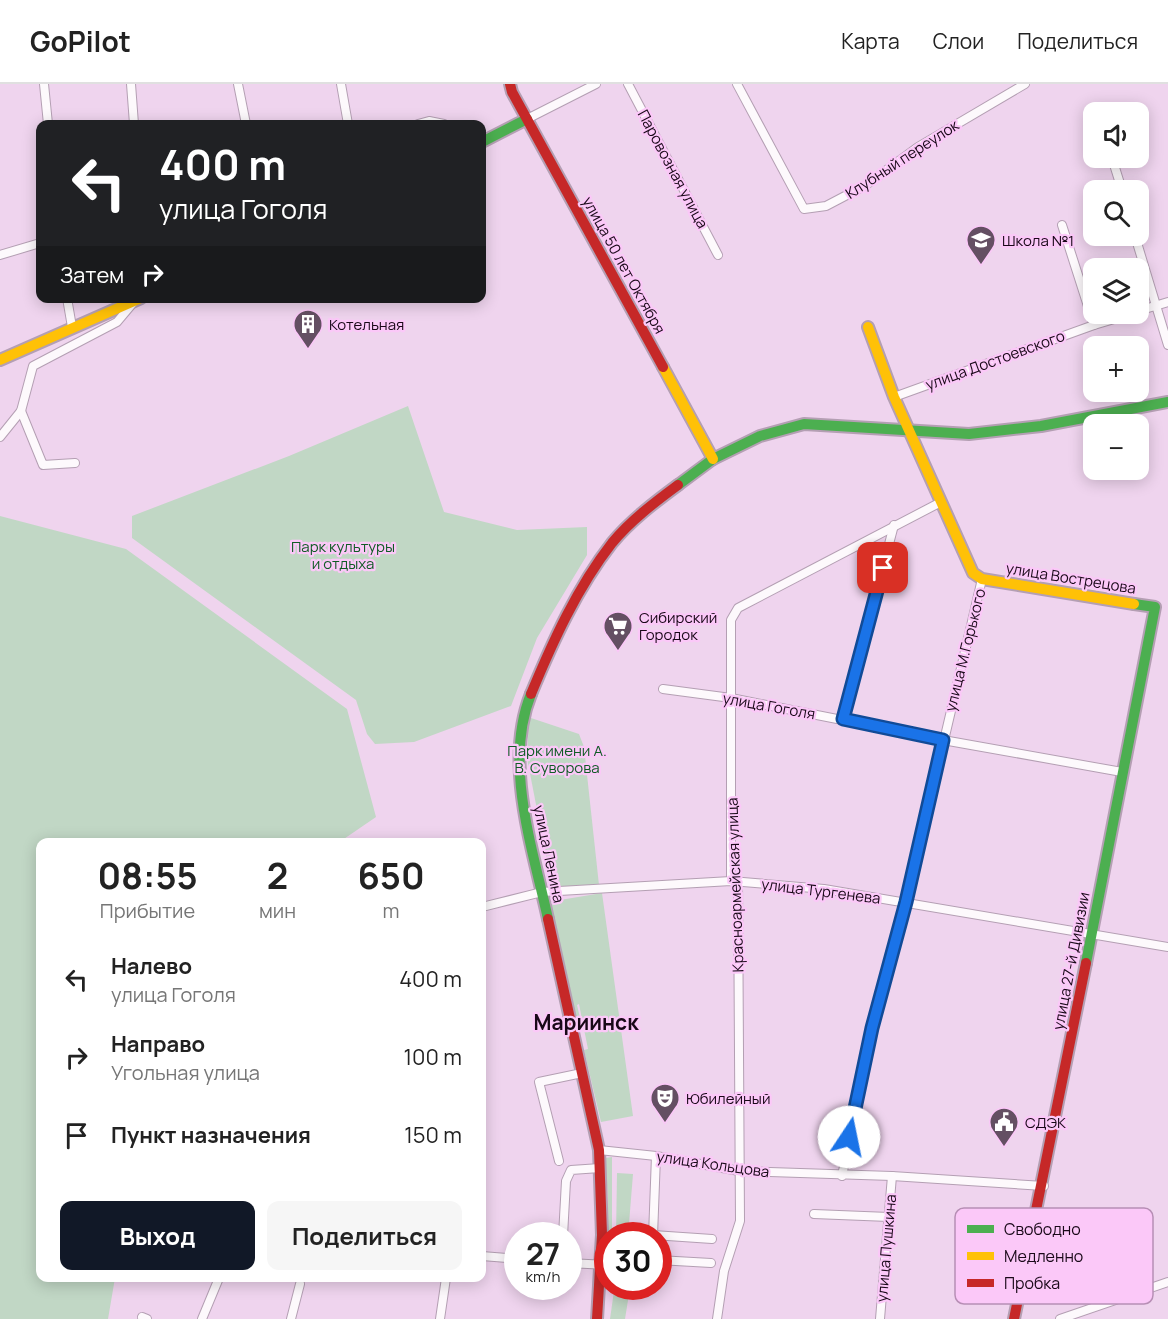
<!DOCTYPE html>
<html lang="ru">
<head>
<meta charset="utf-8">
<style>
	:root { --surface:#fff; --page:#f6f6f6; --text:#222; --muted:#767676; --line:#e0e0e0; --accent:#111827 }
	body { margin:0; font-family:Manrope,sans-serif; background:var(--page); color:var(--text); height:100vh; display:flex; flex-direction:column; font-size:22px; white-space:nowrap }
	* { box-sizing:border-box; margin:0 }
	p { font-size:20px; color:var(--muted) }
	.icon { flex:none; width:33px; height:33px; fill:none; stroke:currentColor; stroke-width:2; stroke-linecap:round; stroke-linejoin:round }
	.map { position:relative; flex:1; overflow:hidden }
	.panel { position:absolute; left:36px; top:754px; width:450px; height:444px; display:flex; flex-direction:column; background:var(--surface); border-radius:12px; box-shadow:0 3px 15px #0003 }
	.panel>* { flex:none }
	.top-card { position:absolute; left:36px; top:36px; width:450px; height:183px; border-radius:12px; box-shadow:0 3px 15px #0003; background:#202124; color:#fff; overflow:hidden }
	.buttons { position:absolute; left:1083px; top:18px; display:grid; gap:12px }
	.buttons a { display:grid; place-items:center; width:66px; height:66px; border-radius:12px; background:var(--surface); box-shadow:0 3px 15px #0003; font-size:30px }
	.speed { position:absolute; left:504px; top:1138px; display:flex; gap:12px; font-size:30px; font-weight:700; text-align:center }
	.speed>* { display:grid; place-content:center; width:78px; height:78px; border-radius:50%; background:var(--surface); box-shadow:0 3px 15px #0003; line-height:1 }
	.speed small { font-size:15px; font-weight:400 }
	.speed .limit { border:9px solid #d22; background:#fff; color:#111 }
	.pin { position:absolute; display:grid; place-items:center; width:51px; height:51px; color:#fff; margin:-26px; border-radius:12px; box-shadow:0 3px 9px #0006 }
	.me { position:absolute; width:66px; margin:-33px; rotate:11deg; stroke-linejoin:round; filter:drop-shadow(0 0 4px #0008) }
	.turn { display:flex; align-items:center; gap:21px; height:126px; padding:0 24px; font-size:27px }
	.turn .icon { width:78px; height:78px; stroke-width:2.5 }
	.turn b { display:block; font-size:42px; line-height:51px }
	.then { display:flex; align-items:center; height:57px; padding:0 24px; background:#0003; gap:12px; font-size:22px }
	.eta { display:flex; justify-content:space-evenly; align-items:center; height:102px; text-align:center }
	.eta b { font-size:36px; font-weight:700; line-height:42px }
	.cta { display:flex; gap:12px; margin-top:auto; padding:12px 24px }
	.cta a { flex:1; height:69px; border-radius:12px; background:var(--accent); color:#fff; font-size:24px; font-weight:700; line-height:69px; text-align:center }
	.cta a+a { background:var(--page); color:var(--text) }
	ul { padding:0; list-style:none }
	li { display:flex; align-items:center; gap:18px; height:78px; padding:0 24px }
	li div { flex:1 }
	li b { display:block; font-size:22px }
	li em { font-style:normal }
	header { display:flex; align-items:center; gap:36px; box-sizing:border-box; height:84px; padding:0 30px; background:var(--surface); border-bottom:2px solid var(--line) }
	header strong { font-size:28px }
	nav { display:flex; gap:33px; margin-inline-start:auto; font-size:21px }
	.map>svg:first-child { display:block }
	.green { fill:#c1d7c5 }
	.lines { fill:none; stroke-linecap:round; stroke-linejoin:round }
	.street-casing { stroke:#b49fb3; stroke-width:10 }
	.fast-casing { stroke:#b49fb3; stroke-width:14 }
	.slow-casing { stroke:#b49fb3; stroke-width:14 }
	.jam-casing { stroke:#b49fb3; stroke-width:14 }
	.street { stroke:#fdf9fc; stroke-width:8 }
	.fast { stroke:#4caf50; stroke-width:10 }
	.slow { stroke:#ffc107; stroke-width:10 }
	.jam { stroke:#c62828; stroke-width:10 }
	.route-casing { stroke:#114b97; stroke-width:15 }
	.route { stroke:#1a73e8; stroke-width:10 }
	.labels { text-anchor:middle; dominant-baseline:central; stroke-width:4.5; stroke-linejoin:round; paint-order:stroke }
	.street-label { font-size:15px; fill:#190818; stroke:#fbc8f8 }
	.poi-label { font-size:15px; fill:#190818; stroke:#fbc8f8; text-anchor:start }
	.park-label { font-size:15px; fill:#105c25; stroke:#fbc8f8 }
	.district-label { font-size:21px; font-weight:bold; fill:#190818; stroke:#fbc8f8 }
	.key { fill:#fbc8f8; stroke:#b78eb5; stroke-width:1.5 }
	.key-label { font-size:16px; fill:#190818 }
</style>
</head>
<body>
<header>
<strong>GoPilot</strong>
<nav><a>Карта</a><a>Слои</a><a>Поделиться</a></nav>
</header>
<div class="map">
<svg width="1168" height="1235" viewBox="0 0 1168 1235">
	<rect width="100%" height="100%" fill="#efd4ee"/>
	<g class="green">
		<polygon points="408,322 444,428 517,446 587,443 587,471 537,554 511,622 414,658 375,660 367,650 356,616 132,454 132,432 289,372"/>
		<polygon points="0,432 126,465 347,625 376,733 338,759 40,759 40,1194 115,1194 108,1235 0,1235"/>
		<polygon points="531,634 579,650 584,663 599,801 552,803 527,674 529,635"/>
		<polygon points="602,809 633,1032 601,1038 584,966 588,965 579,920 577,921 581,938 577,939 548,811 559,810 560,816"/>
		<polygon points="612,1073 612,1152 608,1152 607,1176 605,1176 608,1115 605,1074"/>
		<polygon points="617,1089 633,1090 628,1152 616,1152"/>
		<polygon points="614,1207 629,1210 625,1235 610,1235"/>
	</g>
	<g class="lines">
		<g class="street-casing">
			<g id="street">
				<polyline points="44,0 48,40"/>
				<polyline points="131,0 134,40"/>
				<polyline points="238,0 246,40"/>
				<polyline points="341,0 348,40"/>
				<polyline points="628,0 718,171"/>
				<polyline points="737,0 804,125 826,122 866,101 918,63 1025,0"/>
				<polyline points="527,35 596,0"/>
				<polyline points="418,40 429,37 444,40"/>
				<polyline points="1112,74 1122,106"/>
				<polyline points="1062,141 1094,241"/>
				<polyline points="1135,152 1168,261"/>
				<polyline points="0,171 40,159"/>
				<polyline points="67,214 72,243"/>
				<polyline points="1138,227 1168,218"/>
				<polyline points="894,313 1094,241 1131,230"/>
				<polyline points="21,327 43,381 75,379"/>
				<polyline points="0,353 21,327 33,282 117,238 133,219"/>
				<polyline points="663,605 731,614 943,656 1122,688"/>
				<polyline points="843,635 894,441"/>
				<polyline points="482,823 542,808 731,797 824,805 1168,863"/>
				<polyline points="599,1066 656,1072 739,1087 892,1092 1044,1102"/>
				<polyline points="559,1077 539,998 582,989"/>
				<polyline points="842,1092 872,944 906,818 982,495"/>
				<polyline points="814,1130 889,1133"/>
				<polyline points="653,1151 712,1155"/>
				<polyline points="563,1152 566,1097 571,1086 600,1084"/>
				<polyline points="653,1152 656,1072"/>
				<polyline points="482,1172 518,1175"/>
				<polyline points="658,1176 711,1179"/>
				<polyline points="568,1179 608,1181"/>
				<polyline points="142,1233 147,1235"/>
				<polyline points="202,1235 219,1194"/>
				<polyline points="291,1235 300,1200"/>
				<polyline points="440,1235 446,1194"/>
				<polyline points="717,1235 724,1187 740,1137 738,801 731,797 731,536 738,524 941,418"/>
				<polyline points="880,1235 892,1092"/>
				<polyline points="1060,1235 1168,1198"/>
			</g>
		</g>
		<g class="fast-casing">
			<g id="fast">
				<polyline points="482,58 527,35"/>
				<polyline points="678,401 713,375 760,352 804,340 969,350 1041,342 1168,318"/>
				<path d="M531 610C503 679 533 765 548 835"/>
				<polyline points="1086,879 1155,523 1134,520"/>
			</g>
		</g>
		<g class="slow-casing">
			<g id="slow">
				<polyline points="868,243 894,313 973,489 982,495 1134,520"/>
				<polyline points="0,276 141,214"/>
				<polyline points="663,283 713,375"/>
			</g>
		</g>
		<g class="jam-casing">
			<g id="jam">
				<polyline points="510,0 512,8 663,283"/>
				<path d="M531 610C553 557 577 504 612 459 630 437 655 418 678 401"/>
				<polyline points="548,835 599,1066 602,1151 597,1235"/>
				<polyline points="1014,1235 1086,879"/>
			</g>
		</g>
		<use href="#street" class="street"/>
		<use href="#fast" class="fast"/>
		<use href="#slow" class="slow"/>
		<use href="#jam" class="jam"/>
	</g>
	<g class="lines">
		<g class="route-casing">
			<polyline id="route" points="849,1053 872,944 906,818 943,656 843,635 883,484"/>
		</g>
		<use href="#route" class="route"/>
	</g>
	<defs>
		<g id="school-pin" transform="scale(1.5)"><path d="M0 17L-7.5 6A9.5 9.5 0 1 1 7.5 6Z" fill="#644f63" stroke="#fbc8f8"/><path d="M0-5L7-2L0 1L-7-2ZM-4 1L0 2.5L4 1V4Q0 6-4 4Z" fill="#fff"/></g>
		<g id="building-pin" transform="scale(1.5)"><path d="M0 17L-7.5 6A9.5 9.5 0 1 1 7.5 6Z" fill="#644f63" stroke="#fbc8f8"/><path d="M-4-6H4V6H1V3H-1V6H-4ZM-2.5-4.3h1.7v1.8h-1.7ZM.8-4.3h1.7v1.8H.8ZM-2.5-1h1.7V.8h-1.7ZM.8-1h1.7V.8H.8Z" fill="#fff"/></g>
		<g id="supermarket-pin" transform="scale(1.5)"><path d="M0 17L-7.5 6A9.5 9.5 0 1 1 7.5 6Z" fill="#644f63" stroke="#fbc8f8"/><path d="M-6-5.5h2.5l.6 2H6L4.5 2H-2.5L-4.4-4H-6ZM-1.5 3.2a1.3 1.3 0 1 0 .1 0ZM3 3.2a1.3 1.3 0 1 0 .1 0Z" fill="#fff"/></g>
		<g id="theatre-pin" transform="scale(1.5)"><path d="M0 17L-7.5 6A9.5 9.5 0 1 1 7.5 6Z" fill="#644f63" stroke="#fbc8f8"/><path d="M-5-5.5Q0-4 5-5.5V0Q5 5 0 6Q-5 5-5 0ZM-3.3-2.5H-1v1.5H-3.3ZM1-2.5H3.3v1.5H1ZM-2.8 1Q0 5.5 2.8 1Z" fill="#fff"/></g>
		<g id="civic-pin" transform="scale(1.5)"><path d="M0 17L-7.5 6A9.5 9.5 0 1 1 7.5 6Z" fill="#644f63" stroke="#fbc8f8"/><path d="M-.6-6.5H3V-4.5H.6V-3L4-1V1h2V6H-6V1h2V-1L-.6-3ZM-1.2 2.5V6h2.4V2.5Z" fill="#fff"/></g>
	</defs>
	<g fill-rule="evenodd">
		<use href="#school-pin" x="981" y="156"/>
		<use href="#building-pin" x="308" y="240"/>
		<use href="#supermarket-pin" x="618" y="542"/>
		<use href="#theatre-pin" x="665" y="1014"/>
		<use href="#civic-pin" x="1004" y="1038"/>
	</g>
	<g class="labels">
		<g class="street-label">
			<text transform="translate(902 75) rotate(-33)">Клубный переулок</text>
			<text transform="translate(673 85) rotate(62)">Паровозная улица</text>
			<text transform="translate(624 181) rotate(61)">улица 50 лет Октября</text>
			<text transform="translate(995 276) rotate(-20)">улица Достоевского</text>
			<text transform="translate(1071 494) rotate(9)">улица Вострецова</text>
			<text transform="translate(965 566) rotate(-76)">улица М.Горького</text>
			<text transform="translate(769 622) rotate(10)">улица Гоголя</text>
			<text transform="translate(549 770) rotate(78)">улица Ленина</text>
			<text transform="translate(735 801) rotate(-92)">Красноармейская улица</text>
			<text transform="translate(821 807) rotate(7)">улица Тургенева</text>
			<text transform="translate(1071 877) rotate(-79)">улица 27-й Дивизии</text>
			<text transform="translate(713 1080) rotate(8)">улица Кольцова</text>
			<text transform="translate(886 1164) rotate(-85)">улица Пушкина</text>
		</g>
		<g class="poi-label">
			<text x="1002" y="156">Школа №1</text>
			<text x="329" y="240">Котельная</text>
			<text x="639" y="533">Сибирский<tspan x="639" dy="17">Городок</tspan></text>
			<text x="686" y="1014">Юбилейный</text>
			<text x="1025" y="1038">СДЭК</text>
		</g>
		<g class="park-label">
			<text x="343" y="462">Парк культуры<tspan x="343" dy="17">и отдыха</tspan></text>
			<text x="557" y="666">Парк имени А.<tspan x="557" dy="17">В. Суворова</tspan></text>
		</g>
		<g class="district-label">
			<text x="586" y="938">Мариинск</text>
		</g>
	</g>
	<rect x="955" y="1124" width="198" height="96" rx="9" class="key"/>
	<rect x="967" y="1141" width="27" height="8" fill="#4caf50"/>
	<rect x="967" y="1168" width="27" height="8" fill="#ffc107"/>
	<rect x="967" y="1195" width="27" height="8" fill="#c62828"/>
	<g class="key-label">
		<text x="1004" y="1151">Свободно</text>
		<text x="1004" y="1178">Медленно</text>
		<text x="1004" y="1205">Пробка</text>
	</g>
</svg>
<div class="buttons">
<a><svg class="icon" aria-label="sound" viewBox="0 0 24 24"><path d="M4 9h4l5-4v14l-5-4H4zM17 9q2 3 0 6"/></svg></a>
<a><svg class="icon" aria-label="search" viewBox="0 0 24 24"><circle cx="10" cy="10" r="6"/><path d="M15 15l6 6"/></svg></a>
<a><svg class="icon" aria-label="layers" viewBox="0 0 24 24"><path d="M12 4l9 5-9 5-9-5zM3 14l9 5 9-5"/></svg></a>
<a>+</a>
<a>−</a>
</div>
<div class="speed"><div>27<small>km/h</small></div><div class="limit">30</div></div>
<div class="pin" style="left:883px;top:484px;background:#d93025"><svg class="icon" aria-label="arrive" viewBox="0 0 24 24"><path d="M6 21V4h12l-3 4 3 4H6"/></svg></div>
<svg class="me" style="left:849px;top:1053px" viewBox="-20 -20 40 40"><circle r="19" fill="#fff"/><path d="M0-13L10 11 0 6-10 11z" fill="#1a73e8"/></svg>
<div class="top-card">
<div class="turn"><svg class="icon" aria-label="left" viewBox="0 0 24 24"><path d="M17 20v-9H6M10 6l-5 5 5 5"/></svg><div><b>400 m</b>улица Гоголя</div></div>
<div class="then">Затем<svg class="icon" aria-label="right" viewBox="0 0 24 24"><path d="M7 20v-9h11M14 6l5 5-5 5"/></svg></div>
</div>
<section class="panel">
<div class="eta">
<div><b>08:55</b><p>Прибытие</p></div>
<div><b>2</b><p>мин</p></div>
<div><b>650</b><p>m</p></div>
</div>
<ul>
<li><svg class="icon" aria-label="left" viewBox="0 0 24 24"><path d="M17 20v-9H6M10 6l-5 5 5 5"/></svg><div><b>Налево</b><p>улица Гоголя</p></div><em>400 m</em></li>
<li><svg class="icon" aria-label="right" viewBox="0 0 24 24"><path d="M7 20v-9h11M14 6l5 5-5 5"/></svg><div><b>Направо</b><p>Угольная улица</p></div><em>100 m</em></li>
<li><svg class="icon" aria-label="arrive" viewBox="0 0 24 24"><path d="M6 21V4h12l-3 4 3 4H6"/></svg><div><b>Пункт назначения</b></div><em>150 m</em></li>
</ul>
<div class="cta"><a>Выход</a><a>Поделиться</a></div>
</section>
</div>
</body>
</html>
